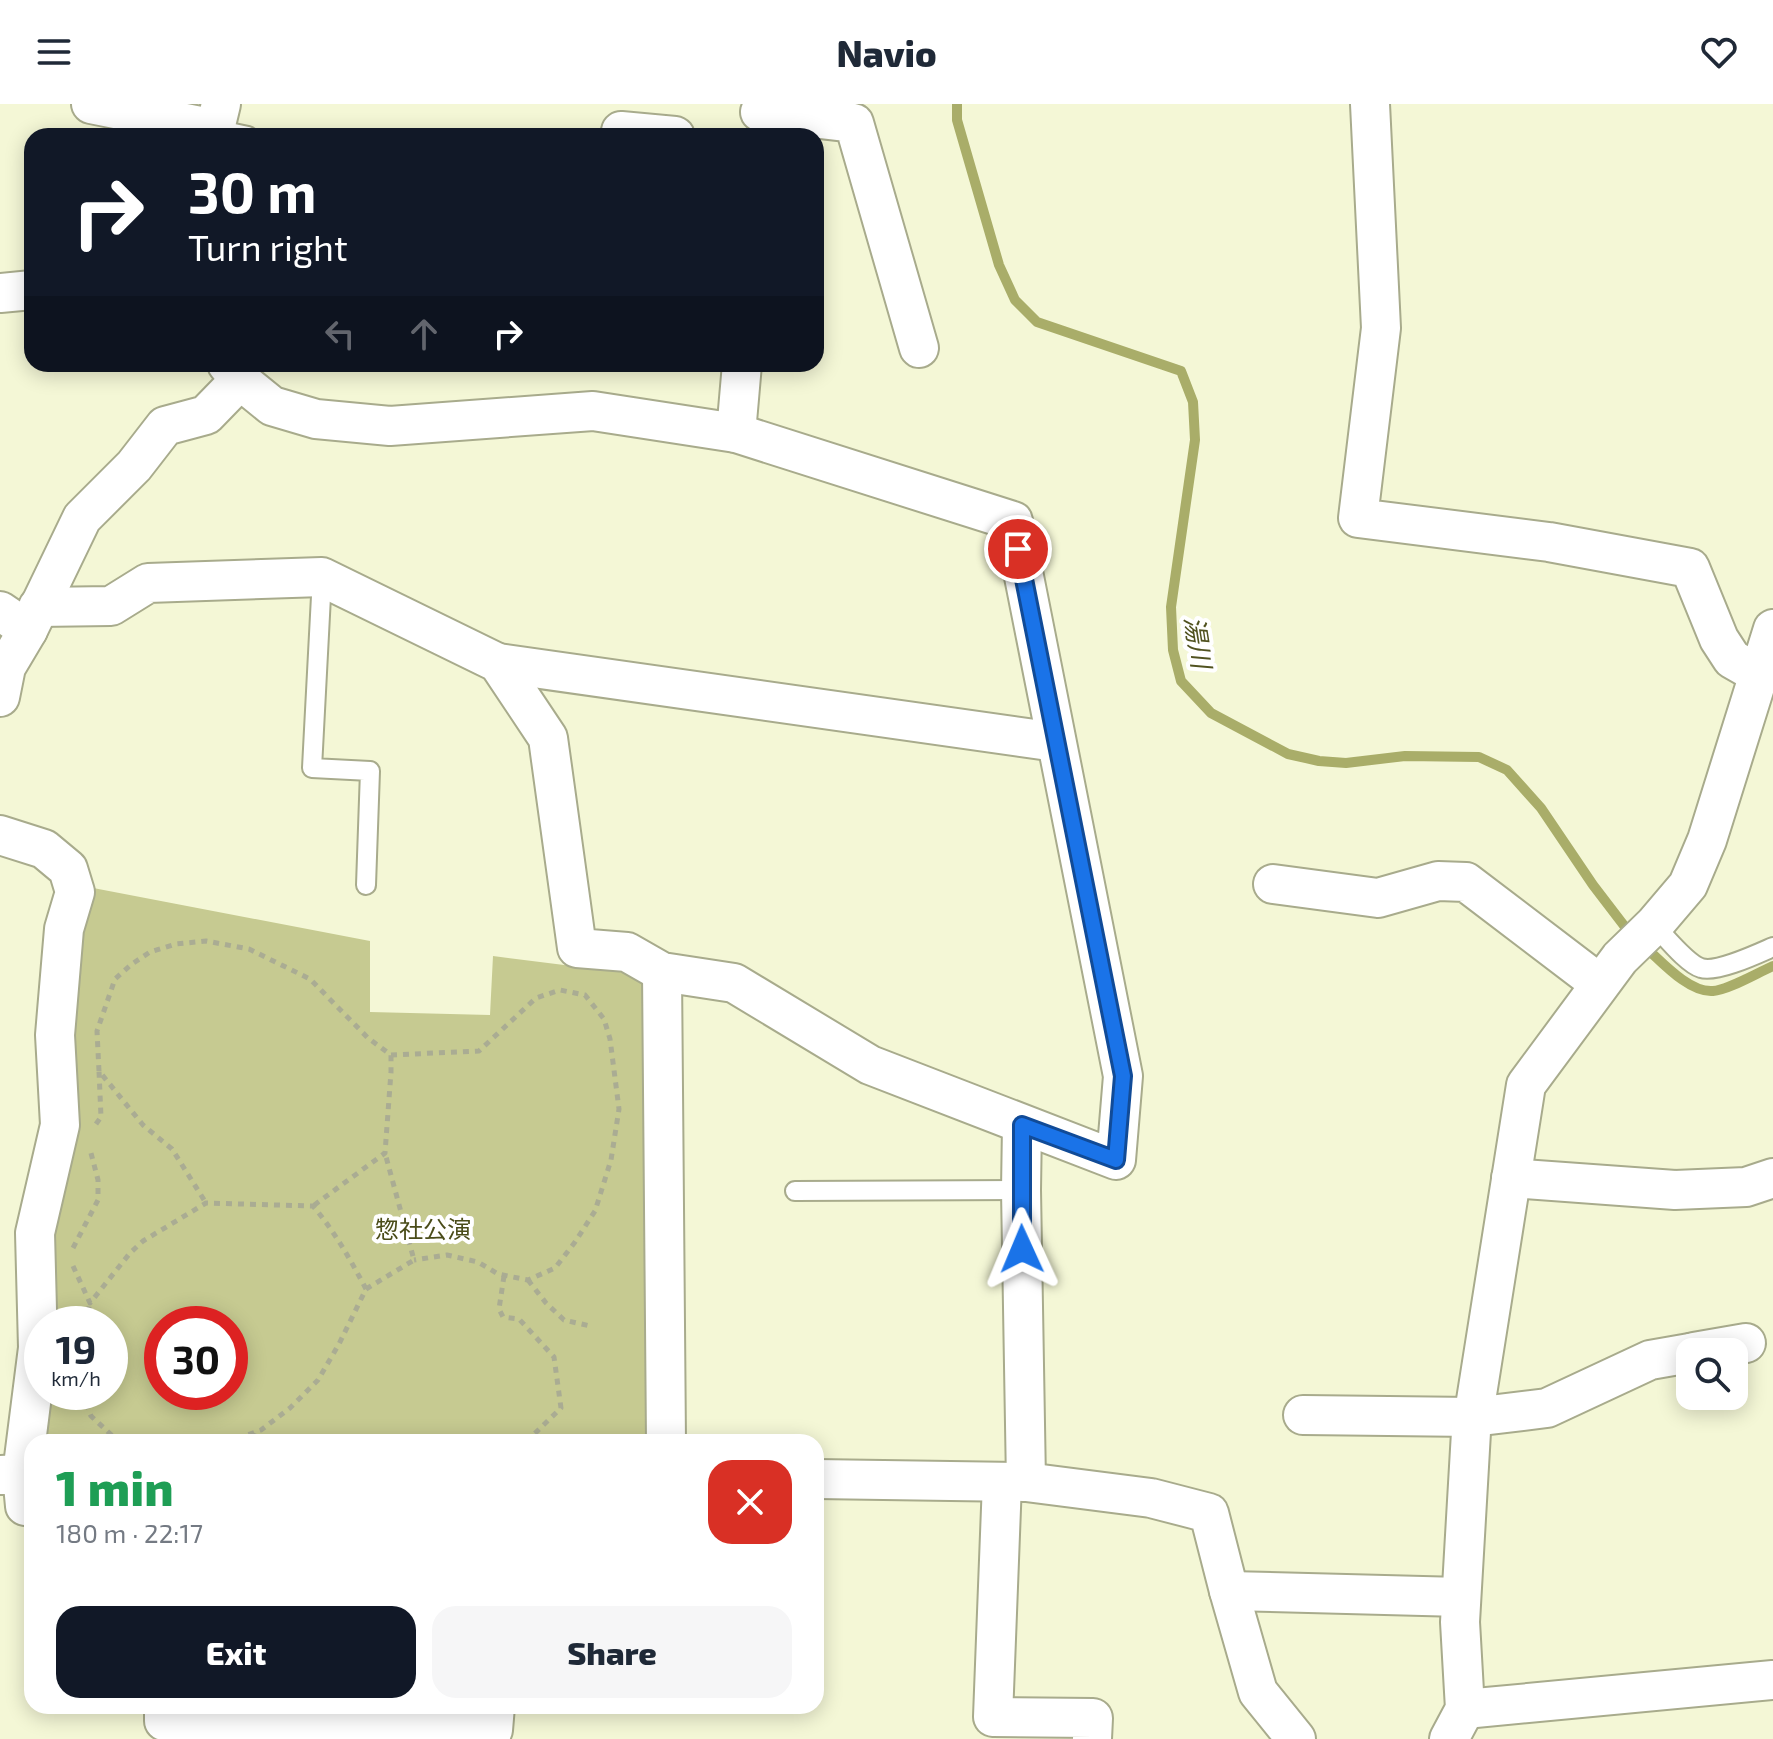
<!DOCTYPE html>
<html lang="en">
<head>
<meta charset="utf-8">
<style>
	:root { --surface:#fff; --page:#f6f6f7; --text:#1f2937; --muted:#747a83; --accent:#111827 }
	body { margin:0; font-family:"Exo 2","Noto Sans JP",sans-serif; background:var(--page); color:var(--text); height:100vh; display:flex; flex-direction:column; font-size:30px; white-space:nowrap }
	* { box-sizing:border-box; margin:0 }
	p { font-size:26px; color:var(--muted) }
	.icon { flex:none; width:44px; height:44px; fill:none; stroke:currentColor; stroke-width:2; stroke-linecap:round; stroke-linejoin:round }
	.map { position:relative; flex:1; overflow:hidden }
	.sheet { position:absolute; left:24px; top:1330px; width:800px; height:280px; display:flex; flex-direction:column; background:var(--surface); border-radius:24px; box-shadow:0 4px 20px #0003 }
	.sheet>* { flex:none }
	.guide { position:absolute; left:24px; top:24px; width:800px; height:244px; border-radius:24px; box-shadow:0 4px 20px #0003; background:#111827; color:#fff; overflow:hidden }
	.tools { position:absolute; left:1676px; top:1234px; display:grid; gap:16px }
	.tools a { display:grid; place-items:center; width:72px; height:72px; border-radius:16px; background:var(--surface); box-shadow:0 4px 20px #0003; font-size:40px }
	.speed { position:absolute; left:24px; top:1202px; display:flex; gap:16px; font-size:40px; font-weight:700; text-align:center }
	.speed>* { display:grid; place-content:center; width:104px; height:104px; border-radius:50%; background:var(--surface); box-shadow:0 4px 20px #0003; line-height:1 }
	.speed small { font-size:20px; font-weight:400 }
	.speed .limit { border:12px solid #d22; background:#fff; color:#111 }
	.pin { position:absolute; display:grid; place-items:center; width:68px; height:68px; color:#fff; margin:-34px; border:4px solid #fff; border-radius:50%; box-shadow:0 2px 8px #0007 }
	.me { position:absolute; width:88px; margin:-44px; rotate:359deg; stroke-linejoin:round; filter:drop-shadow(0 0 6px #0008) }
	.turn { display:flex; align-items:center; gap:28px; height:168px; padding:0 32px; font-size:36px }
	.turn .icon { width:104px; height:104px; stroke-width:2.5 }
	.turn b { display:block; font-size:56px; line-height:68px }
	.lanes { display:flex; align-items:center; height:76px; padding:0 32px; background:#0003; justify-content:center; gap:40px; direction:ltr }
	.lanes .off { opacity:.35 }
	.round { display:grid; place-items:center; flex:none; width:84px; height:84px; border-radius:24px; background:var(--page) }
	.overview { display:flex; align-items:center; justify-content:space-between; height:136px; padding:0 32px }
	h1 { font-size:48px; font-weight:800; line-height:60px; color:#1e9e55 }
	.cta { display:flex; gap:16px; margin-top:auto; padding:16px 32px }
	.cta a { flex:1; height:92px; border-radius:24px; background:var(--accent); color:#fff; font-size:32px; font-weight:800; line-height:92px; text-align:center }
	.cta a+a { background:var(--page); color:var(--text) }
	header { display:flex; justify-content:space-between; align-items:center; height:104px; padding:0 32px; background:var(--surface); font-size:36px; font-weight:800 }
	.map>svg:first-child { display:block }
	.green { fill:#c6ca91; fill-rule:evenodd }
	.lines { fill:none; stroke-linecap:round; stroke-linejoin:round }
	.stream { stroke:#a9ad69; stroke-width:10 }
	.lane-casing { stroke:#a8ab8c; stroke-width:22 }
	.street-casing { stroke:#a8ab8c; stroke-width:42 }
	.path { stroke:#aaac93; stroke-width:5; stroke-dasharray:6 6; stroke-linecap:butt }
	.lane { stroke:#fff; stroke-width:18 }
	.street { stroke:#fff; stroke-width:38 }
	.route-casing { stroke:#114b97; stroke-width:20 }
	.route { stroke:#1a73e8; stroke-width:14 }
	.labels { text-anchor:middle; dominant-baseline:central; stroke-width:8; stroke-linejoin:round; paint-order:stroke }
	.park-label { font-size:24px; fill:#4a4c19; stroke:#fff }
	.water-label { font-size:26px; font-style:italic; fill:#50521f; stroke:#fff }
</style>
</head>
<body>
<header><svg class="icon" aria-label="menu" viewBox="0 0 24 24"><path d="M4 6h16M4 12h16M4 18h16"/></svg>Navio<svg class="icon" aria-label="heart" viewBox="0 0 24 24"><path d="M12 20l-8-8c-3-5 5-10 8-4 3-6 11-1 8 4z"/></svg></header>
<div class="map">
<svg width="1773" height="1635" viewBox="0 0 1773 1635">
	<rect width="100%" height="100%" fill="#f4f7d6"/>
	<path class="green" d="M88 783 370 837V908L490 911 493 852 636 870 650 888 645 1338H41L47 1288H110V1220H53L52 1130 70 922ZM162 1220H230V1288H162Z"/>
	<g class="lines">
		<g class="stream">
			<polyline points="957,0 957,16 999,161 1015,196 1037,218 1181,267 1193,298 1195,336 1171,503 1173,546 1181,577 1211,609 1288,650 1319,657 1346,659 1405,652 1479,653 1507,666 1541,704 1593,781 1632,832"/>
			<path d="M1644 842C1661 857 1689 889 1713 887 1728 886 1757 869 1773 862"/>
		</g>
		<g class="lane-casing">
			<g id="lane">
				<polyline points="215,25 248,32"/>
				<polyline points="322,473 312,664 370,667 366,781"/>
				<path d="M1654 821C1665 832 1687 860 1701 864 1717 869 1757 850 1773 843"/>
				<polyline points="795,1087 1021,1086"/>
			</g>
		</g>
		<g class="street-casing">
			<g id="street">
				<polyline points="91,0 215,25 221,0"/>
				<polyline points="1370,0 1381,224 1358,414 1549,438 1690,464 1719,535 1732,555 1760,571"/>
				<polyline points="760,8 854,19 919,244"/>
				<polyline points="620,32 621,27 675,32"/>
				<polyline points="0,189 32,186"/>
				<polyline points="736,329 742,260"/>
				<polyline points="38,503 111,502 148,479 322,473 498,559 548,634 577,844 627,848 662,868 734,879 870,961 1116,1056 1123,972 1013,417 736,329 593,307 390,322 316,315 272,302 240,276 227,260"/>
				<polyline points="0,507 28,526"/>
				<polyline points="498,559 1056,638"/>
				<polyline points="0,593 6,563 28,526 82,414 134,362 165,322 206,311 240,276"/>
				<polyline points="0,731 44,745 68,765 75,788 64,825 55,931 60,1021 35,1129 38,1244 22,1370"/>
				<polyline points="1273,780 1378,794 1438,777 1466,778 1600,880"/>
				<polyline points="662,868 666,1338"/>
				<polyline points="1022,1021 1021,1086 1026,1378"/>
				<polyline points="1511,1074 1675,1086 1746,1083 1773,1074"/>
				<polyline points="1694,1248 1746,1239"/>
				<polyline points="1303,1311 1473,1313 1547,1304 1650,1256 1690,1249"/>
				<polyline points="0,1371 22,1370 25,1402 32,1403"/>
				<polyline points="816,1375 1026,1378 1151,1394 1209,1409 1229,1487 1258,1588 1296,1635"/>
				<polyline points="1002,1378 993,1613 1093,1614 1092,1635"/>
				<polyline points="1229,1487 1461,1493"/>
				<polyline points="164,1602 164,1617 493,1626 495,1602"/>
				<polyline points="1465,1605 1773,1576"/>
				<polyline points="1449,1635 1465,1605 1460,1518 1471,1328 1526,981 1620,854 1654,821 1688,781 1707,736 1773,525"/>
			</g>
		</g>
		<g class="path">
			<polyline points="391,951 479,947 536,894 560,886 585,891 604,915 610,935 619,1005 611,1056 595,1107 575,1138 555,1164 528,1176 498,1170 478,1158 447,1151 414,1156"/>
			<polyline points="99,967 97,927 115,875 132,860 150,848 176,840 206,837 249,845 310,875 368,934 391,951 391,968 385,1049 313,1102"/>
			<polyline points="96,1020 101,1013 99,967 143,1021 172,1045 206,1099"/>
			<polyline points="73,1144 98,1096 98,1076 91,1049"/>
			<path d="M73 1162 90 1199 130 1149 143 1137 206 1099 313 1102C335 1128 350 1155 366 1185L339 1240 318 1276 290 1304 261 1326 229 1338"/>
			<polyline points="504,1172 499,1205 503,1213 519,1215 554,1253 561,1304 526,1338"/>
			<polyline points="528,1176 546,1199 564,1216 590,1222"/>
			<polyline points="366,1185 414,1156 385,1049"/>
			<polyline points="85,1220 90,1199"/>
			<polyline points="82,1288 91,1312 119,1338"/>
			<polyline points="251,1330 268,1338"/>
			<polyline points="410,1338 414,1338"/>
		</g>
		<use href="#lane" class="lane"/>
		<use href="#street" class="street"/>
	</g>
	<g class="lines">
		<g class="route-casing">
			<polyline id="route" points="1018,445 1123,972 1116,1056 1022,1021 1022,1145"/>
		</g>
		<use href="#route" class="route"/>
	</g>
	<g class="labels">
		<g class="park-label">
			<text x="423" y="1124">惣社公演</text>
		</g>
		<g class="water-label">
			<text transform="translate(1199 538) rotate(81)">湯川</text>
		</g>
	</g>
</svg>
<div class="tools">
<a><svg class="icon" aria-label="search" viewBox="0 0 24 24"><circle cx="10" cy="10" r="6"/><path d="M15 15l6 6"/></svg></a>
</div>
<div class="speed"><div>19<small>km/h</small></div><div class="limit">30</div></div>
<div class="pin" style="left:1018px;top:445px;background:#d93025"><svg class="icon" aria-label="arrive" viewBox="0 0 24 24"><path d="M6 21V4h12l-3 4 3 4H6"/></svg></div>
<svg class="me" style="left:1022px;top:1145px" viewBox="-20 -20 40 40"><path d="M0-17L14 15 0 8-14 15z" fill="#1a73e8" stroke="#fff" stroke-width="4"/></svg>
<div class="guide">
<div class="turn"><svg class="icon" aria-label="right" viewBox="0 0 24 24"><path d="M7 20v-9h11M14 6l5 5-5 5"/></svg><div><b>30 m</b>Turn right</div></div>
<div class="lanes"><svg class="icon off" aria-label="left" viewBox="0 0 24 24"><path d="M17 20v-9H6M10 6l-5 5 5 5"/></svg><svg class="icon off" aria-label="ahead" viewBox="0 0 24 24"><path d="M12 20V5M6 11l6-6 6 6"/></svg><svg class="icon" aria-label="right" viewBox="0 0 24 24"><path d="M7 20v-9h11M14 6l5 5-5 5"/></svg></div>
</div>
<section class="sheet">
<div class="overview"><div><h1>1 min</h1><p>180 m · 22:17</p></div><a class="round" style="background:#d93025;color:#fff"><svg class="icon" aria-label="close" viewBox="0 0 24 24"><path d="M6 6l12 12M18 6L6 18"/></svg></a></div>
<div class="cta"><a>Exit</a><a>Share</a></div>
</section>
</div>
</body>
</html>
